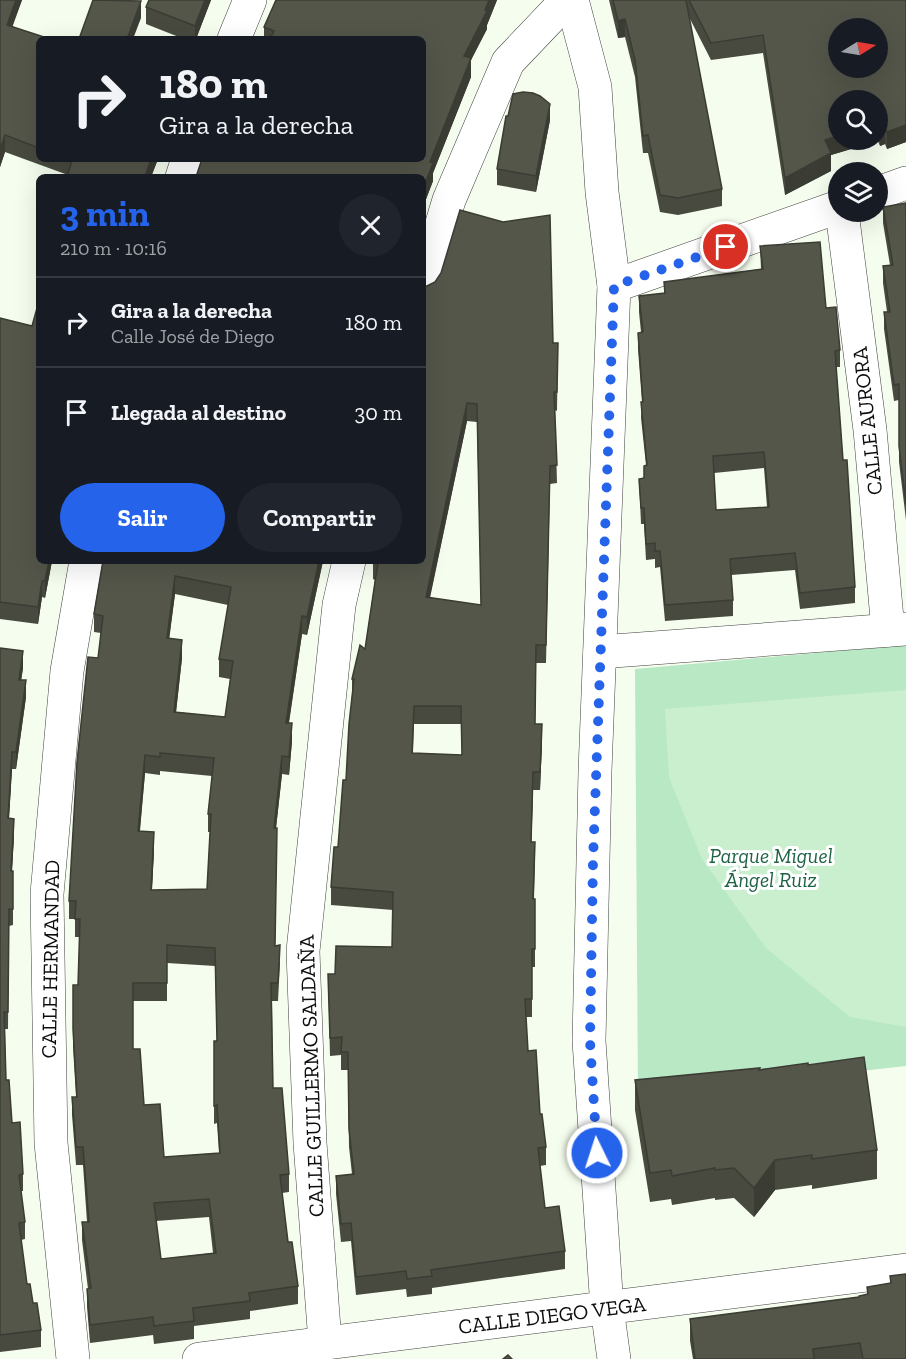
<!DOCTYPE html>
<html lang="es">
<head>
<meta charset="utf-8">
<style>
	:root { --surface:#171b24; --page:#20242c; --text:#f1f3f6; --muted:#9ea1a6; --line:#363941; --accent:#2563eb }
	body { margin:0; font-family:"Zilla Slab",serif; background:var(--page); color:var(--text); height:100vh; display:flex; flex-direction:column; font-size:22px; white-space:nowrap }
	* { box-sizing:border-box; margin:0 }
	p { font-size:20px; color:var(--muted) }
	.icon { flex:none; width:33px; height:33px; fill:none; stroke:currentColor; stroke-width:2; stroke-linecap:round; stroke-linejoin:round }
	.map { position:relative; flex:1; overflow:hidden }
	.side { position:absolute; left:36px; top:174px; width:390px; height:390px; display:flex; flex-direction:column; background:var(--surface); border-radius:9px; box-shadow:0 6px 24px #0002 }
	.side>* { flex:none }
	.banner { position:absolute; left:36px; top:36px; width:390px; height:126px; border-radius:9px; box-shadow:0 6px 24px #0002; background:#171b24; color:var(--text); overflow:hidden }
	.needle { width:39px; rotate:79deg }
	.fabs { position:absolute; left:828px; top:18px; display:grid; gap:12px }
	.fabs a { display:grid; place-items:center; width:60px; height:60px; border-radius:50%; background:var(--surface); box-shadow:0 6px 24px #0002; font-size:30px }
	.pin { position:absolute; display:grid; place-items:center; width:51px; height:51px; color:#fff; margin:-26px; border:3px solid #fff; border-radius:50%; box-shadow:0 2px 6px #0007 }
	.me { position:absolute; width:66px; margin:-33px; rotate:356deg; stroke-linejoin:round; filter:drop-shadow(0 0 4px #0008) }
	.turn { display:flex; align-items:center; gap:21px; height:126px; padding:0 24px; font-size:27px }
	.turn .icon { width:78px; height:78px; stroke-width:2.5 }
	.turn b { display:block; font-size:42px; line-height:51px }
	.round { display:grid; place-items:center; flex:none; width:63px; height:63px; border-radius:32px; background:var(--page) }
	.overview { display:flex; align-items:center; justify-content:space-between; height:102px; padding:0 24px }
	h1 { font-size:36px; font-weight:700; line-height:45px; color:var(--accent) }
	.primary-button { display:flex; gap:12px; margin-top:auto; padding:12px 24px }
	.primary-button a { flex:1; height:69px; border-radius:36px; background:var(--accent); color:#fff; font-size:24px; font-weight:700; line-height:69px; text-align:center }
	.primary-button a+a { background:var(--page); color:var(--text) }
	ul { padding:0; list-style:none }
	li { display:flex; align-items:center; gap:18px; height:90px; padding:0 24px; border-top:2px solid var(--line) }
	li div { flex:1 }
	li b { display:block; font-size:22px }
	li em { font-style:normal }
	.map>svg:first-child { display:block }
	.green { fill:#b9e8c5 }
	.pitch { fill:#caefcf }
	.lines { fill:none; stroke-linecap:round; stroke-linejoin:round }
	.minor-casing { stroke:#404040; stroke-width:34 }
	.minor { stroke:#fff; stroke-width:33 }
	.wall { fill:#484a40; fill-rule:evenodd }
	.shaded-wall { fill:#3b3c34 }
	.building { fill:#54564a; stroke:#3b3c34; stroke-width:1.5; fill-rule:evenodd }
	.route { stroke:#2563eb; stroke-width:10; stroke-dasharray:0 18 }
	.labels { text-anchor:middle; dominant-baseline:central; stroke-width:6; stroke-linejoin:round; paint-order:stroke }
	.street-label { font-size:21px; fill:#0d0d0d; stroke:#fff }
	.park-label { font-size:21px; font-style:italic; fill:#1f6345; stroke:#fff }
</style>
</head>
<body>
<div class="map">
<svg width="906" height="1359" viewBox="0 0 906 1359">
	<rect width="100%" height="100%" fill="#f5feee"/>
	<polygon class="green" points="906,645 906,1066 638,1096 635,669"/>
	<polygon class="pitch" points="906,690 906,1027 850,1017 766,948 702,859 669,777 665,709"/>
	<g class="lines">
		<g class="minor-casing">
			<g id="minor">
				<polyline points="572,0 595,87 602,192 614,286 595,771 589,1041 607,1308 614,1359"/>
				<polyline points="234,39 250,0"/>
				<polyline points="182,177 188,159"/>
				<polyline points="878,193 906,183"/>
				<polyline points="842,212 870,430 888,630"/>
				<polyline points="423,286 449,200 508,62 567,0"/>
				<polyline points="614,286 838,207"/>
				<polyline points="600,652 906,629"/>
				<polyline points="325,1342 310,1143 303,951 339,605 349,561"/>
				<polyline points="73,1359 51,1143 47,894 67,671 86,561"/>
				<polyline points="199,1359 906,1270"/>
			</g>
		</g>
		<use href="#minor" class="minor"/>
	</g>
	<g class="wall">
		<polygon points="0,0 22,0 12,26 39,39 39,159 158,159 151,177 67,177 68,175 5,152 0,167"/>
		<polygon points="211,0 196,39 184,39 146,24 146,7"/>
		<polygon points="276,0 497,0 487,25 487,29 471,60 471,77 433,173 433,181 423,207 423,39 264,39 264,27"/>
		<polygon points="609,0 906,0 906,142 887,149 885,144 880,146 878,141 831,155 831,171 785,195 763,53 711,60 689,17 722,189 722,206 678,215 660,212 648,153 643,153 635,77 625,37 618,38"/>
		<polygon points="550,120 536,192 497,185 497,169"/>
		<polygon points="906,203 906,520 899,462 899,400 894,401 884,329 884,312 887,312 883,283 883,266 890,265 883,223 883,207"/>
		<path d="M760 246 826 308 840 350V367H836L843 460 855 587V603L800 609 795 570 731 575 733 600V616L665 621 660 567 655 568V559L646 560 644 524H641L639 479 644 478V466L646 465 641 418 642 402 638 349V333L641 332 639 312V296L664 294V282L761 269ZM764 468 767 507 716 510 714 473Z"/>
		<path d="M423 286 553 343H558L557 411 555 410 557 483 550 484 546 663H536L535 724 542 742 540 790H533L531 842 535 860 534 899H535V967H532V1017H526L528 1051 546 1147V1165L540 1166 545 1208 565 1251V1269L432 1288V1294L407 1297 406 1289 356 1295 351 1241 341 1242 336 1194V1176L352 1174 349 1147 348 1070H341V1055L330 1056 328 974H335L392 947 393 910 331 905V887L338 847 346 780 352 695V679L365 649 375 580 373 579V561H423ZM467 421 477 422 481 605 430 598ZM414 724H461L462 755 413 753Z"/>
		<polygon points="0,318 39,561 52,561 45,598 42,597 38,624 0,619"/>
		<path d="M103 561H323L307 635 302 634 289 723 292 741 289 775 282 774 276 828 275 946 280 963 278 1001H272L273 1088 289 1174V1192L282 1193 288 1242 298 1286V1304L250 1311V1319L194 1326V1339L154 1344 153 1335 90 1343 87 1307V1289H88L82 1240V1222H87L83 1165H76L72 1115V1097H76L73 1047V985H78L80 937H75V919H69V901L101 633 94 632V614ZM175 594 228 605 219 659V677L230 679 225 717 176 712 182 658 169 638ZM160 771 212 776 208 814V832H210L207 889 152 890 154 850 140 831 145 773 160 775ZM167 963 215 966 217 1041H214V1124L217 1123 219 1153 164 1157 144 1105 133 1049V1001H167ZM209 1217 213 1253 161 1259 156 1221Z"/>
		<polygon points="0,648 23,668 21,680 26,697 16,769 12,769 9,818 14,836 12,871 13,871 13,925 9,926 8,1029 5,1029 6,1080 12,1123 23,1174 23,1191 21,1191 25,1222 25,1239 21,1240 27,1284 41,1330 41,1347 0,1352"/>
		<polygon points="808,1065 877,1150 877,1179 812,1189 812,1185 775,1190 754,1217 734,1198 715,1200 715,1198 672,1205 671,1199 650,1202 635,1110 635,1080"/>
		<polygon points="890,1276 906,1359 693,1359 690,1341 690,1319 859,1297 867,1295 867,1287 890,1283"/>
	</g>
	<g class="shaded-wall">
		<polygon points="16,0 22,0 7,42 7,25"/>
		<polygon points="205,0 211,0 196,39 195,39 195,26"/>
		<polygon points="489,0 497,0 487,25 487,29 471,60 471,77 433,173 433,181 423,207 423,189 430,162 464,56"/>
		<polygon points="141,1 141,18 133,39 127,39"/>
		<polygon points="625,19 625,37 618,38 618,21"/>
		<polygon points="550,104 550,120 536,192 536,176"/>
		<polygon points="878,124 878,141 831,155 831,171 785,195 785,178 825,140 838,136 838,140 878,140"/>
		<polygon points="906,125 906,142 887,149 887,132"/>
		<polygon points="885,127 885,144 880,146 880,129"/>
		<polygon points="5,135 5,152 0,167 0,150"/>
		<polygon points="151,159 158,159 151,177 145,177"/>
		<polygon points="467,403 467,421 426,615 426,597"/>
		<polygon points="49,561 52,561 45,598 45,581"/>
		<polygon points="319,561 323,561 307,635 307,617"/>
		<polygon points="175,576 175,594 167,656 167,638"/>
		<polygon points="42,581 42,597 38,624 38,607"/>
		<polygon points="302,616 302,634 286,741 286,723"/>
		<polygon points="182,640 182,658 174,730 174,712"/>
		<polygon points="23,651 23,668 19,696 19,680"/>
		<polygon points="26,680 26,697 16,769 16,752"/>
		<polygon points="292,723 292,741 289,775 289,757"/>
		<polygon points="542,724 542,742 540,790 540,772"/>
		<polygon points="12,752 12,769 8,835 8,818"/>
		<polygon points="145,755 145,773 138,849 138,831"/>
		<polygon points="282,756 282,774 274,846 274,828"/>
		<polygon points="533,772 533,790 531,860 531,842"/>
		<polygon points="14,819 14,836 11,888 11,871"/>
		<polygon points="154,832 154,850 151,908 151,890"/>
		<polygon points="775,1160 775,1190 754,1217 754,1188"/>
	</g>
	<g class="building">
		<polygon points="0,0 16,0 7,25 50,39 39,39 39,148 5,135 0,150"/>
		<polygon points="93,0 141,1 127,39 79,39"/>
		<polygon points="149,0 205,0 195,26 146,7"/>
		<polygon points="276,0 489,0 485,10 487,11 464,56 471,58 430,162 433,163 423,189 423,177 196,177 202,159 423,159 423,39 270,39 274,31 264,27"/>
		<polygon points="613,0 686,0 722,189 678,198 660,195 648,135 643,136 635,60 625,19 618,21"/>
		<path d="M689 0H906V125L887 132 885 127 880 129 878 124V100H838V136L825 140 831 153 785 178 763 35 711 43ZM838 28H878V68H838Z"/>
		<polygon points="523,92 533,93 540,96 550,104 536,176 497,169 506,116 508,116 513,94"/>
		<polygon points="70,159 151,159 145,177 67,177 72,160"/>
		<polygon points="906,203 906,504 899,446 899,384 894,385 884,312 890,312 883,266 893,265 883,207"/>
		<path d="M460 210 503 222 550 215 553 343H558L557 392H554L557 465 550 466 546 645H536L535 724H542L540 772H533L531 842H535L533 899H535V949H532V999H525L528 1051 536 1050 540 1114H542L546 1147 538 1148 545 1208 559 1206 565 1251 431 1270 432 1276 407 1279 406 1271 356 1277 351 1223 341 1224 336 1176 354 1174 349 1129 348 1052H341L342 1037 330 1038 328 974H335L336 946 392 947 393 892 331 887 334 847H338L343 780H346L349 724 354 679H352L360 645 365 649 378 562 373 561H423V286H427L435 282 441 273ZM467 403 477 404 481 605 426 597ZM414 706H461L462 755 412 753Z"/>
		<path d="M820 242 826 308 836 307 840 350 835 351 843 460H847L855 587 800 593 795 553 730 559 733 600 665 605 660 551H655V543L646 544 644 508H641L639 479 644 478V466L647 465 641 402H643L638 333 643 332 639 296 665 293 664 282 763 269 760 246ZM764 452 769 507 716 510 713 456Z"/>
		<polygon points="39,301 39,561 49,561 45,581 42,581 38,607 0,602 0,318 32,326"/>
		<path d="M103 561H319L307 617 302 616 286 723H292L289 757 282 756 274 828H277L275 946 280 945 278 983H271L273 1088H282L289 1174 280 1175 288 1242H292L298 1286 249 1293 250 1301 193 1308 194 1321 154 1326 153 1317 90 1325 87 1289 91 1288 82 1222H89L83 1147H76L72 1097H77L73 1029V985H78L80 919H75L76 901H69L77 762 88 657 98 658 103 616 94 614ZM175 576 231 587 219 659 233 661 225 717 174 712 182 640 167 638ZM160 753 214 758 208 814H211L207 889 151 890 154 832 138 831 145 755 160 757ZM167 945 215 948 217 1041H214V1106L217 1105 220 1153 164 1157 160 1104 144 1105 140 1049H133V983H167ZM209 1199 216 1253 161 1259 154 1203Z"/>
		<polygon points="0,648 23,651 19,680 26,680 16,752 12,752 8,818 14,819 11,871 13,871 13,909 9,909 8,1012 4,1012 6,1080 9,1080 12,1123 20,1122 23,1174 19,1175 25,1222 19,1223 27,1284 30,1284 33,1303 37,1303 41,1330 0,1335"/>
		<polygon points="864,1057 877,1150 812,1159 812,1155 775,1160 754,1188 734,1168 715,1170 715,1168 672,1176 671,1170 650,1173 635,1080 760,1068 759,1070 808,1063 808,1065"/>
		<polygon points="906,1274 906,1359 863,1359 860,1343 813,1349 814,1359 695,1359 690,1319 859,1297 859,1296 868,1294 867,1287 891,1283 890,1276"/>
		<polygon points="508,1355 512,1359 503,1359"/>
	</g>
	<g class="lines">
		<polyline class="route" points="597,1153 590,1041 593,861 614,286 726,247"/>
	</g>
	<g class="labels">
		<g class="street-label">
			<text transform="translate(867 421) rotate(-96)">CALLE AURORA</text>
			<text transform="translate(50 959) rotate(-89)">CALLE HERMANDAD</text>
			<text transform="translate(311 1076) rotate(-92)">CALLE GUILLERMO SALDAÑA</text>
			<text transform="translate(552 1315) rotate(-7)">CALLE DIEGO VEGA</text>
		</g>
		<g class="park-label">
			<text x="771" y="855">Parque Miguel<tspan x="771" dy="24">Ángel Ruiz</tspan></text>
		</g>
	</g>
</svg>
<div class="fabs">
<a><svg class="needle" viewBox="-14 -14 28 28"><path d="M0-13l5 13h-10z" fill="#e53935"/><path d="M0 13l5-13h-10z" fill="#9ea1a6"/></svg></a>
<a><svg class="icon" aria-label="search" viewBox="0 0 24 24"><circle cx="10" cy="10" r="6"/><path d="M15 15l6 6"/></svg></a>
<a><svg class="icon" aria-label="layers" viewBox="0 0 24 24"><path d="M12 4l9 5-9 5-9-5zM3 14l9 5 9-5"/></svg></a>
</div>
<div class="pin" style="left:726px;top:247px;background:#d93025"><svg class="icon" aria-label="arrive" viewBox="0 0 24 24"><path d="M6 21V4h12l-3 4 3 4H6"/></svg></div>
<svg class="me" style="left:597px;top:1153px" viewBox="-20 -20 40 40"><circle r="17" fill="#2563eb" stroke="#fff" stroke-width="3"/><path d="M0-11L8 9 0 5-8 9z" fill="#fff"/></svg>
<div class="banner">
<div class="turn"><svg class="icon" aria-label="right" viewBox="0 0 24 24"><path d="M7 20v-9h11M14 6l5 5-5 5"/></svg><div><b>180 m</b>Gira a la derecha</div></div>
</div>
<section class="side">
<div class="overview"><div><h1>3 min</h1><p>210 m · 10:16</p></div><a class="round"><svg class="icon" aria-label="close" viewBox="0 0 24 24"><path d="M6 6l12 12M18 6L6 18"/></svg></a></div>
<ul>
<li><svg class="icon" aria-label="right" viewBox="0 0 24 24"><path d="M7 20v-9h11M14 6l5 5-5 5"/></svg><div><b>Gira a la derecha</b><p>Calle José de Diego</p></div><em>180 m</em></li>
<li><svg class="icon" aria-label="arrive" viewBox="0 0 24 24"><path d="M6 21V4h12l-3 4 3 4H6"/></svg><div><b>Llegada al destino</b></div><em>30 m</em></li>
</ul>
<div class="primary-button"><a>Salir</a><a>Compartir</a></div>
</section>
</div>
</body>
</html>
